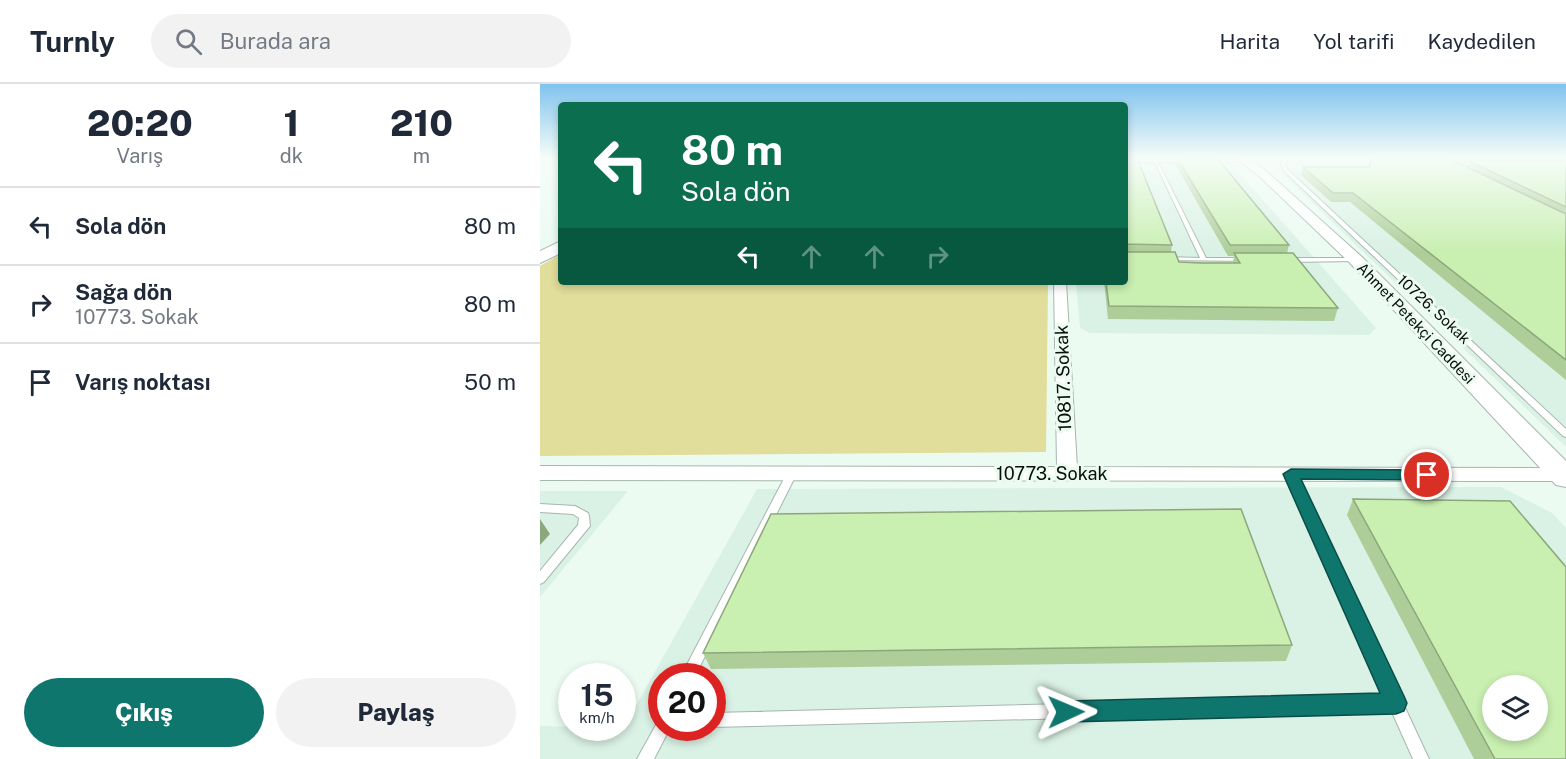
<!DOCTYPE html>
<html lang="tr">
<head>
<meta charset="utf-8">
<style>
	:root { --surface:#fff; --page:#f2f2f3; --text:#1f2937; --muted:#747a83; --line:#e0e1e3; --accent:#0f766e }
	body { margin:0; font-family:"Public Sans",sans-serif; background:var(--page); color:var(--text); height:100vh; display:flex; flex-direction:column; font-size:22px; white-space:nowrap }
	* { box-sizing:border-box; margin:0 }
	p { font-size:20px; color:var(--muted) }
	.icon { flex:none; width:33px; height:33px; fill:none; stroke:currentColor; stroke-width:2; stroke-linecap:round; stroke-linejoin:round }
	.map { position:relative; flex:1; overflow:hidden }
	.drawer { display:flex; flex-direction:column; background:var(--surface); width:540px }
	.drawer>* { flex:none }
	.hud { position:absolute; left:18px; top:18px; width:570px; height:183px; border-radius:6px; box-shadow:0 3px 9px #0003; background:#0b6e4f; color:#fff; overflow:hidden }
	.buttons { position:absolute; left:942px; top:591px; display:grid; gap:12px }
	.buttons a { display:grid; place-items:center; width:66px; height:66px; border-radius:50%; background:var(--surface); box-shadow:0 3px 9px #0003; font-size:30px }
	.speed { position:absolute; left:18px; top:579px; display:flex; gap:12px; font-size:30px; font-weight:700; text-align:center }
	.speed>* { display:grid; place-content:center; width:78px; height:78px; border-radius:50%; background:var(--surface); box-shadow:0 3px 9px #0003; line-height:1 }
	.speed small { font-size:15px; font-weight:400 }
	.speed .limit { border:9px solid #d22; background:#fff; color:#111 }
	.pin { position:absolute; display:grid; place-items:center; width:51px; height:51px; color:#fff; margin:-26px; border:3px solid #fff; border-radius:50%; box-shadow:0 2px 6px #0007 }
	.me { position:absolute; width:66px; margin:-33px; rotate:89deg; stroke-linejoin:round; filter:drop-shadow(0 0 4px #0008) }
	.turn { display:flex; align-items:center; gap:21px; height:126px; padding:0 24px; font-size:27px }
	.turn .icon { width:78px; height:78px; stroke-width:2.5 }
	.turn b { display:block; font-size:42px; line-height:51px }
	.lanes { display:flex; align-items:center; height:57px; padding:0 24px; background:#0003; justify-content:center; gap:30px; direction:ltr }
	.lanes .off { opacity:.35 }
	.eta { display:flex; justify-content:space-evenly; align-items:center; height:102px; text-align:center }
	.eta b { font-size:36px; font-weight:800; line-height:42px }
	.cta { display:flex; gap:12px; margin-top:auto; padding:12px 24px }
	.cta a { flex:1; height:69px; border-radius:36px; background:var(--accent); color:#fff; font-size:24px; font-weight:800; line-height:69px; text-align:center }
	.cta a+a { background:var(--page); color:var(--text) }
	ul { padding:0; list-style:none }
	li { display:flex; align-items:center; gap:18px; height:78px; padding:0 24px; border-top:2px solid var(--line) }
	li div { flex:1 }
	li b { display:block; font-size:22px }
	li em { font-style:normal }
	header { display:flex; align-items:center; gap:36px; box-sizing:border-box; height:84px; padding:0 30px; background:var(--surface); border-bottom:2px solid var(--line) }
	header strong { font-size:28px }
	nav { display:flex; gap:33px; margin-inline-start:auto; font-size:21px }
	.search { width:420px; height:54px; background:var(--page); display:flex; align-items:center; gap:15px; box-sizing:border-box; padding:0 21px; border-radius:33px; color:var(--muted); font-size:22px }
	main { display:flex; flex:1; min-height:0 }
	.map>svg:first-child { display:block }
	.built { fill:#daf1e5; fill-rule:evenodd }
	.green { fill:#e1dd9b }
	.lines { fill:none; stroke-linecap:round; stroke-linejoin:round }
	.lane-casing { stroke:#a7b6ae; stroke-width:2 }
	.street-casing { stroke:#a7b6ae; stroke-width:2 }
	.secondary-casing { stroke:#a7b6ae; stroke-width:2 }
	.lane { fill:#fff; fill-rule:evenodd }
	.street { fill:#fff; fill-rule:evenodd }
	.secondary { fill:#fff; fill-rule:evenodd }
	.wall { fill:#adce98; fill-rule:evenodd }
	.shaded-wall { fill:#8da77c }
	.building { fill:#c9efb1; stroke:#8da77c; stroke-width:1.5; fill-rule:evenodd }
	.route { fill:#0f766e; stroke:#0a4d48; stroke-width:1.5 }
	.labels { text-anchor:middle; dominant-baseline:central; stroke-width:6; stroke-linejoin:round; paint-order:stroke }
	.far-street-label { font-size:15px; fill:#0a0f0c; stroke:#ebfbf2 }
	.street-label { font-size:18px; fill:#0a0f0c; stroke:#ebfbf2 }
</style>
</head>
<body>
<header>
<strong>Turnly</strong>
<div class="search"><svg class="icon" aria-label="search" viewBox="0 0 24 24"><circle cx="10" cy="10" r="6"/><path d="M15 15l6 6"/></svg>Burada ara</div>
<nav><a>Harita</a><a>Yol tarifi</a><a>Kaydedilen</a></nav>
</header>
<main>
<section class="drawer">
<div class="eta">
<div><b>20:20</b><p>Varış</p></div>
<div><b>1</b><p>dk</p></div>
<div><b>210</b><p>m</p></div>
</div>
<ul>
<li><svg class="icon" aria-label="left" viewBox="0 0 24 24"><path d="M17 20v-9H6M10 6l-5 5 5 5"/></svg><div><b>Sola dön</b></div><em>80 m</em></li>
<li><svg class="icon" aria-label="right" viewBox="0 0 24 24"><path d="M7 20v-9h11M14 6l5 5-5 5"/></svg><div><b>Sağa dön</b><p>10773. Sokak</p></div><em>80 m</em></li>
<li><svg class="icon" aria-label="arrive" viewBox="0 0 24 24"><path d="M6 21V4h12l-3 4 3 4H6"/></svg><div><b>Varış noktası</b></div><em>50 m</em></li>
</ul>
<div class="cta"><a>Çıkış</a><a>Paylaş</a></div>
</section>
<div class="map">
<svg width="1026" height="675" viewBox="0 0 1026 675">
	<rect width="100%" height="100%" fill="#ebfbf2"/>
	<g class="built">
		<polygon points="585,74 686,74 836,244 829,251 550,249 540,244 536,198 585,198"/>
		<polygon points="737,74 1026,74 1026,363 734,82"/>
		<path d="M961 403 1012 429 1026 444V675H0V642L82 644 83 639 87 638 217 405ZM122 592H172V644H122ZM952 602H998V646H952Z"/>
		<polygon points="0,407 88,407 0,513"/>
	</g>
	<polygon class="green" points="21,170 21,198 508,198 506,368 0,372 0,182"/>
	<g class="lines">
		<g class="lane-casing">
			<g id="lane">
				<polygon points="744,74 748,74 745,80 748,86 1026,345 1026,353 1023,352 745,88 741,80"/>
				<polygon points="979,74 983,74 1003,82 1000,83"/>
				<polygon points="585,76 647,76 646,78 618,78 666,174 706,174 709,176 708,177 624,176 623,175 626,173 660,174 615,78 585,78"/>
				<polygon points="667,76 704,76 706,77 668,78"/>
				<polygon points="816,174 818,175 818,177 746,178 743,176 746,174"/>
				<polygon points="252,386 256,387 257,389 155,592 141,592 247,389 248,387"/>
				<polygon points="751,387 755,388 756,390 889,675 873,675 851,626 172,643 172,629 845,612 746,390 747,388"/>
				<polygon points="0,420 35,422 48,429 49,432 50,442 4,498 0,500 0,487 38,441 39,434 33,430 0,428"/>
				<polygon points="122,637 122,644 130,644 114,675 97,675 117,639"/>
			</g>
		</g>
		<g class="street-casing">
			<polygon id="street" points="514,198 526,198 537,383 1023,384 1026,385 1026,397 0,396 0,382 517,383"/>
		</g>
		<g class="secondary-casing">
			<g id="secondary">
				<polygon points="696,74 707,74 726,87 822,173 1026,377 1026,403 1016,401 810,179 718,91"/>
				<polygon points="21,157 21,169 0,179 0,167"/>
			</g>
		</g>
		<use href="#lane" class="lane"/>
		<use href="#street" class="street"/>
		<use href="#secondary" class="secondary"/>
	</g>
	<g class="wall">
		<polygon points="585,74 632,161 631,168 639,178 693,179 694,172 688,172 635,80 636,74 677,74 749,161 747,169 798,224 794,237 568,235 564,198 585,198"/>
		<path d="M827 74H1026V296L810 118H791L761 91 763 83H829L830 75ZM986 74 997 77H985ZM918 79H929L927 83Z"/>
		<polygon points="813,415 1026,675 934,675 807,431"/>
		<polygon points="752,561 746,577 171,585 163,569"/>
	</g>
	<polygon class="shaded-wall" points="0,435 10,450 0,461"/>
	<g class="building">
		<polygon points="585,74 597,74 632,161 586,160 585,164"/>
		<polygon points="637,74 677,74 749,161 690,161"/>
		<polygon points="831,74 911,74 912,76 1026,130 1026,276 813,109 793,109 763,83 830,83"/>
		<polygon points="929,77 1026,77 1026,123"/>
		<polygon points="585,168 635,168 639,178 661,179 700,179 694,169 753,169 798,224 569,222 566,198 585,198"/>
		<path d="M813 415 970 417 1026 483V675H955ZM952 602H998V646H952Z"/>
		<polygon points="701,425 752,561 163,569 231,430"/>
	</g>
	<linearGradient id="sky" x2="0" y2="1"><stop stop-color="#80c3ed"/><stop offset="0.44" stop-color="#f6fdf9"/><stop offset="1" stop-color="#f6fdf9" stop-opacity="0"/></linearGradient>
	<rect width="1026" height="168" fill="url(#sky)"/>
	<polygon class="route" points="751,385 887,386 895,391 887,396 761,395 864,612 867,619 864,627 856,630 526,638 518,635 515,628 518,620 526,617 840,609 743,390"/>
	<g class="labels">
		<g class="far-street-label">
			<text transform="translate(894 225) rotate(43)">10726. Sokak</text>
			<text transform="translate(876 239) rotate(46)">Ahmet Petekçi Caddesi</text>
		</g>
		<g class="street-label">
			<text transform="translate(523 294) rotate(-92)">10817. Sokak</text>
			<text x="512" y="389">10773. Sokak</text>
		</g>
	</g>
</svg>
<div class="buttons">
<a><svg class="icon" aria-label="layers" viewBox="0 0 24 24"><path d="M12 4l9 5-9 5-9-5zM3 14l9 5 9-5"/></svg></a>
</div>
<div class="speed"><div>15<small>km/h</small></div><div class="limit">20</div></div>
<div class="pin" style="left:887px;top:391px;background:#d93025"><svg class="icon" aria-label="arrive" viewBox="0 0 24 24"><path d="M6 21V4h12l-3 4 3 4H6"/></svg></div>
<svg class="me" style="left:526px;top:628px" viewBox="-20 -20 40 40"><path d="M0-17L14 15 0 8-14 15z" fill="#0f766e" stroke="#fff" stroke-width="4"/></svg>
<div class="hud">
<div class="turn"><svg class="icon" aria-label="left" viewBox="0 0 24 24"><path d="M17 20v-9H6M10 6l-5 5 5 5"/></svg><div><b>80 m</b>Sola dön</div></div>
<div class="lanes"><svg class="icon" aria-label="left" viewBox="0 0 24 24"><path d="M17 20v-9H6M10 6l-5 5 5 5"/></svg><svg class="icon off" aria-label="ahead" viewBox="0 0 24 24"><path d="M12 20V5M6 11l6-6 6 6"/></svg><svg class="icon off" aria-label="ahead" viewBox="0 0 24 24"><path d="M12 20V5M6 11l6-6 6 6"/></svg><svg class="icon off" aria-label="right" viewBox="0 0 24 24"><path d="M7 20v-9h11M14 6l5 5-5 5"/></svg></div>
</div>
</div>
</main>
</body>
</html>
